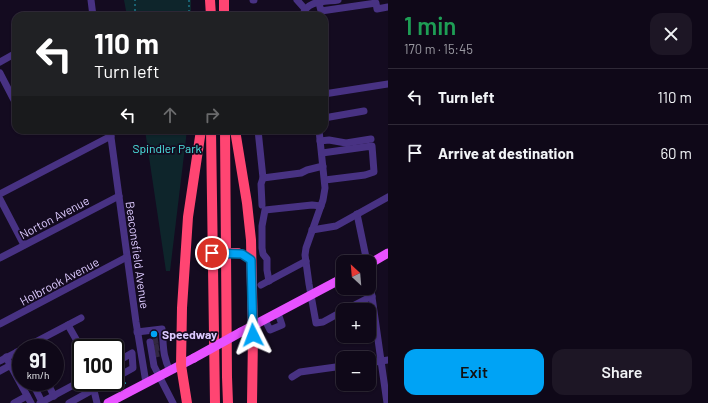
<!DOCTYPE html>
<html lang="en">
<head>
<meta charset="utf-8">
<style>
	:root { --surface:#0f0818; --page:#1d1625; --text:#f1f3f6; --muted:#9b9aa2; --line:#2f2937; --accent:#00a3f5 }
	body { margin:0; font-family:Barlow,sans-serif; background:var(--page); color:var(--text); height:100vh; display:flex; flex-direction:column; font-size:15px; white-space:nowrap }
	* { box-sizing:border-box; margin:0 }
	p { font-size:13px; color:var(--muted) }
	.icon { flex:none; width:22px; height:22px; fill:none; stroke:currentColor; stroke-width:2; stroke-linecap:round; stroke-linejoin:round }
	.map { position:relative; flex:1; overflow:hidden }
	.side { display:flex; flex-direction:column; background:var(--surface); width:320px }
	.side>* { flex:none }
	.guide { position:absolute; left:12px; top:12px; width:316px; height:122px; border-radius:12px; box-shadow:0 1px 3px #0004,0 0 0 1px var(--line); background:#202124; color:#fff; overflow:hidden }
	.needle { width:26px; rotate:334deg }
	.controls { position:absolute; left:336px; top:255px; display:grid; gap:8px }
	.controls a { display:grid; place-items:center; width:40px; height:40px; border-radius:8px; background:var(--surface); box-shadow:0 1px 3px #0004,0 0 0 1px var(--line); font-size:20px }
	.speed { position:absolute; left:12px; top:339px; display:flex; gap:8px; font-size:20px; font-weight:700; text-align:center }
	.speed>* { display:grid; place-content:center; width:52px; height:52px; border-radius:50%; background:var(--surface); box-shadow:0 1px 3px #0004,0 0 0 1px var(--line); line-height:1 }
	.speed small { font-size:10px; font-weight:400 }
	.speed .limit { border:2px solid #111; border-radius:6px; background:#fff; color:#111 }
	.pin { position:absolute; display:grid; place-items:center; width:34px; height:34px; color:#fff; margin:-17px; border:2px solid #fff; border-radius:50%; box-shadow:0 1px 4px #0007 }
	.me { position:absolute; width:44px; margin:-22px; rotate:357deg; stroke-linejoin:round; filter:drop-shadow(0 0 3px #0008) }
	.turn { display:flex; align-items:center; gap:14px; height:84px; padding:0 16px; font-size:18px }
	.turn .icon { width:52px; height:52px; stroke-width:2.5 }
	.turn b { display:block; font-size:28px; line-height:34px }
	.lanes { display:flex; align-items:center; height:38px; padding:0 16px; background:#0003; justify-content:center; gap:20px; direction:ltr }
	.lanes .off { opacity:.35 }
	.round { display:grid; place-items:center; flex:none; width:42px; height:42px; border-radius:12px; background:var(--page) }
	.overview { display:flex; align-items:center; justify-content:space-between; height:68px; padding:0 16px }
	h1 { font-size:24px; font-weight:600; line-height:30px; color:#1e9e55 }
	.cta { display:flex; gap:8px; margin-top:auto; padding:8px 16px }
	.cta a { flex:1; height:46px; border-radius:12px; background:var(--accent); color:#111; font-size:16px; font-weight:600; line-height:46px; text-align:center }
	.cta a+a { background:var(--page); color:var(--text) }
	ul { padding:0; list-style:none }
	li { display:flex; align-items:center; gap:12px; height:56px; padding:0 16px; border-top:1px solid var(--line) }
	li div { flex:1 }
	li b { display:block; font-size:15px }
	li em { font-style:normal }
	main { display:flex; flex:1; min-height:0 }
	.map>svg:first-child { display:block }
	.green { fill:#0e252b }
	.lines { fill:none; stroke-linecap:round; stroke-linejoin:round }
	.minor-tunnel { stroke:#322841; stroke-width:7; stroke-dasharray:7 3.5; stroke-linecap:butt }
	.path { stroke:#249fb9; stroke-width:1; stroke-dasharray:2 3; stroke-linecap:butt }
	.minor { stroke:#483283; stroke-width:7 }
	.major { stroke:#e751ff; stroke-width:9 }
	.highway { stroke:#ff4572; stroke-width:10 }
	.major-bridge { stroke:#e751ff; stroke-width:9 }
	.highway-bridge { stroke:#ff4572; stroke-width:10 }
	.route-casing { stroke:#006a9f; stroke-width:10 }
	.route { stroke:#00a3f5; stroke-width:7 }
	.poi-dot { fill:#00a3f5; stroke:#140b20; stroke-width:1.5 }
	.labels { text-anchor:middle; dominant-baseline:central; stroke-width:3.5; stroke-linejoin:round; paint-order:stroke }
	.park-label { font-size:12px; fill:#4ee8e5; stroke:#140b20 }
	.street-label { font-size:12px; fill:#ddcaff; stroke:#140b20 }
	.poi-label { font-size:12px; font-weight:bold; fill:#ddcaff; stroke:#140b20; text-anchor:start }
</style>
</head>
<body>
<main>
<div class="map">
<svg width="388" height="403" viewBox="0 0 388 403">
	<rect width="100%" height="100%" fill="#140b20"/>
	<g class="green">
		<polygon points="124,0 191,0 191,16 127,16"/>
		<polygon points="145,130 187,130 170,271 166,271"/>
	</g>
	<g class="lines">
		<g class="minor-tunnel">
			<polyline points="153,341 158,340"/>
			<polyline points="154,348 159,347"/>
			<polyline points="155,354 159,353"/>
		</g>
		<g class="path">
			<polyline points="189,0 189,16"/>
			<polyline points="135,16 135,0"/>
			<polyline points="125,382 126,385"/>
		</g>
		<g class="minor">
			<polyline points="91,0 93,16"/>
			<polyline points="253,0 254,0"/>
			<polyline points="297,0 305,9"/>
			<polyline points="319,3 321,11 376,3 377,9 388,7"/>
			<path d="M303 16C305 0 326 2 338 0"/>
			<polyline points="0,62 16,53"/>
			<polyline points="0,73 16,104"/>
			<polyline points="324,94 388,84"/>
			<polyline points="324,118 364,111"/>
			<polyline points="110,130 136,322 146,383"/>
			<polyline points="258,130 263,178 301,173 307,170 323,166"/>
			<polyline points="319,130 325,188 323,200 306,248 305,255 309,284 316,323 323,322 343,311"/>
			<polyline points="320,141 329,140 346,143 371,139"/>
			<polyline points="322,153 372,146 374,172 365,175 325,180"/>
			<polyline points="0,194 111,136"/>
			<polyline points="0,199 24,245"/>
			<polyline points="262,205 261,184 263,178"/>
			<polyline points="357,214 367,262"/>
			<polyline points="312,230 336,226 388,197"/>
			<polyline points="0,258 119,196"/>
			<polyline points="369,276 387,403"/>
			<polyline points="269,281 267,270 267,259 263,254 262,248 262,226 265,210 312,205 321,206"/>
			<polyline points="261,285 306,261"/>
			<polyline points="345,310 372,296"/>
			<polyline points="265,320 270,330 282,325 278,313"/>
			<polyline points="0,324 127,257"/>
			<polyline points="68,325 81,348"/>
			<path d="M137 332 162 329C164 347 162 354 170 371"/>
			<polyline points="150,342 154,366 173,403"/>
			<polyline points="24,348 81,318"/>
			<polyline points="17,352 21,360"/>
			<polyline points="6,357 31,403"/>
			<polyline points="0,361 21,350"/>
			<polyline points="115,363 132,353 133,368 115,378"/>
			<polyline points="369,363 388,360"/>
			<polyline points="0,371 11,365"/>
			<polyline points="292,377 300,372 343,366"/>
			<polyline points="32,382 42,402"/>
			<polyline points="47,382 54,396"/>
			<polyline points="92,382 97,403"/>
			<polyline points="14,403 27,396"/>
			<polyline points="40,403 81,381"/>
			<polyline points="69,403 107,382"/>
		</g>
		<g class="major">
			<polyline points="369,264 388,253"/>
			<polyline points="241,332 343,278"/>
			<polyline points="108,403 194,358"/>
		</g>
		<g class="highway">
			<polyline points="210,0 211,16"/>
			<polyline points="224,0 224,16"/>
			<polyline points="211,130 215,403"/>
			<polyline points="225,130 227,377 228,403"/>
			<polyline points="235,130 247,203 251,240 253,335 252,403"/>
			<polyline points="187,403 181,365 182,308 188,217 201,130"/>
		</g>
		<polyline class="major-bridge" points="194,358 241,332"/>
		<polyline class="highway-bridge" points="200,253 238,253"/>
	</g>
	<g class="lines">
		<g class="route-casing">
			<polyline id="route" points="212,253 242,254 251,260 253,335"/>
		</g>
		<use href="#route" class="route"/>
	</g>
	<circle class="poi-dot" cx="154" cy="334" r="4"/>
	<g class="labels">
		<g class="park-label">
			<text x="167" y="148">Spindler Park</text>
		</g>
		<g class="street-label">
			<text transform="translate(54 217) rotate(-28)">Norton Avenue</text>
			<text transform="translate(138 255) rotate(82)">Beaconsfield Avenue</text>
			<text transform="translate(59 281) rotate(-28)">Holbrook Avenue</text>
		</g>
		<g class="poi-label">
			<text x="162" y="334">Speedway</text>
		</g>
	</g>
</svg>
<div class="controls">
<a><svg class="needle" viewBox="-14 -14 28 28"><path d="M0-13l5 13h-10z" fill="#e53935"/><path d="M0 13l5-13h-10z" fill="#9b9aa2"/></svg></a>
<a>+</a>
<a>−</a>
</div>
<div class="speed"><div>91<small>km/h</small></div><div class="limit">100</div></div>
<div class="pin" style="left:212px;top:253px;background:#d93025"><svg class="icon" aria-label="arrive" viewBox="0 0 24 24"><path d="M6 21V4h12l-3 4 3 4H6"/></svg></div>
<svg class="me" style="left:253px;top:335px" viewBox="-20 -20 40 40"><path d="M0-17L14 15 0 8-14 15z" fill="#00a3f5" stroke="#fff" stroke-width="4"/></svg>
<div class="guide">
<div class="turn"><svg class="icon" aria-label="left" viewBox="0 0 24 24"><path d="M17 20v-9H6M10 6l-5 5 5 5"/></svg><div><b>110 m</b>Turn left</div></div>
<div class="lanes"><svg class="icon" aria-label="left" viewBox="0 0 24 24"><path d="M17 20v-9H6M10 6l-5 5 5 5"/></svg><svg class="icon off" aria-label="ahead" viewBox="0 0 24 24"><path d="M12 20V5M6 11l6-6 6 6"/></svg><svg class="icon off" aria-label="right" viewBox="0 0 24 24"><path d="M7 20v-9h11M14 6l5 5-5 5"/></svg></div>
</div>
</div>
<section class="side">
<div class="overview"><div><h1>1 min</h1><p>170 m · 15:45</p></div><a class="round"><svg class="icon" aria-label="close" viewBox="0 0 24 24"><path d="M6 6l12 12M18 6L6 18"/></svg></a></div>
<ul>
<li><svg class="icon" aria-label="left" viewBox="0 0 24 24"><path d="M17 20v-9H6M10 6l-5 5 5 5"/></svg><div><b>Turn left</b></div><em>110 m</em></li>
<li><svg class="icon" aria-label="arrive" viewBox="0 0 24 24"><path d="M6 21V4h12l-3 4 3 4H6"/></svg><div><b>Arrive at destination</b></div><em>60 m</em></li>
</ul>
<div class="cta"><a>Exit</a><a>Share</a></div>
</section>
</main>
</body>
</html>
